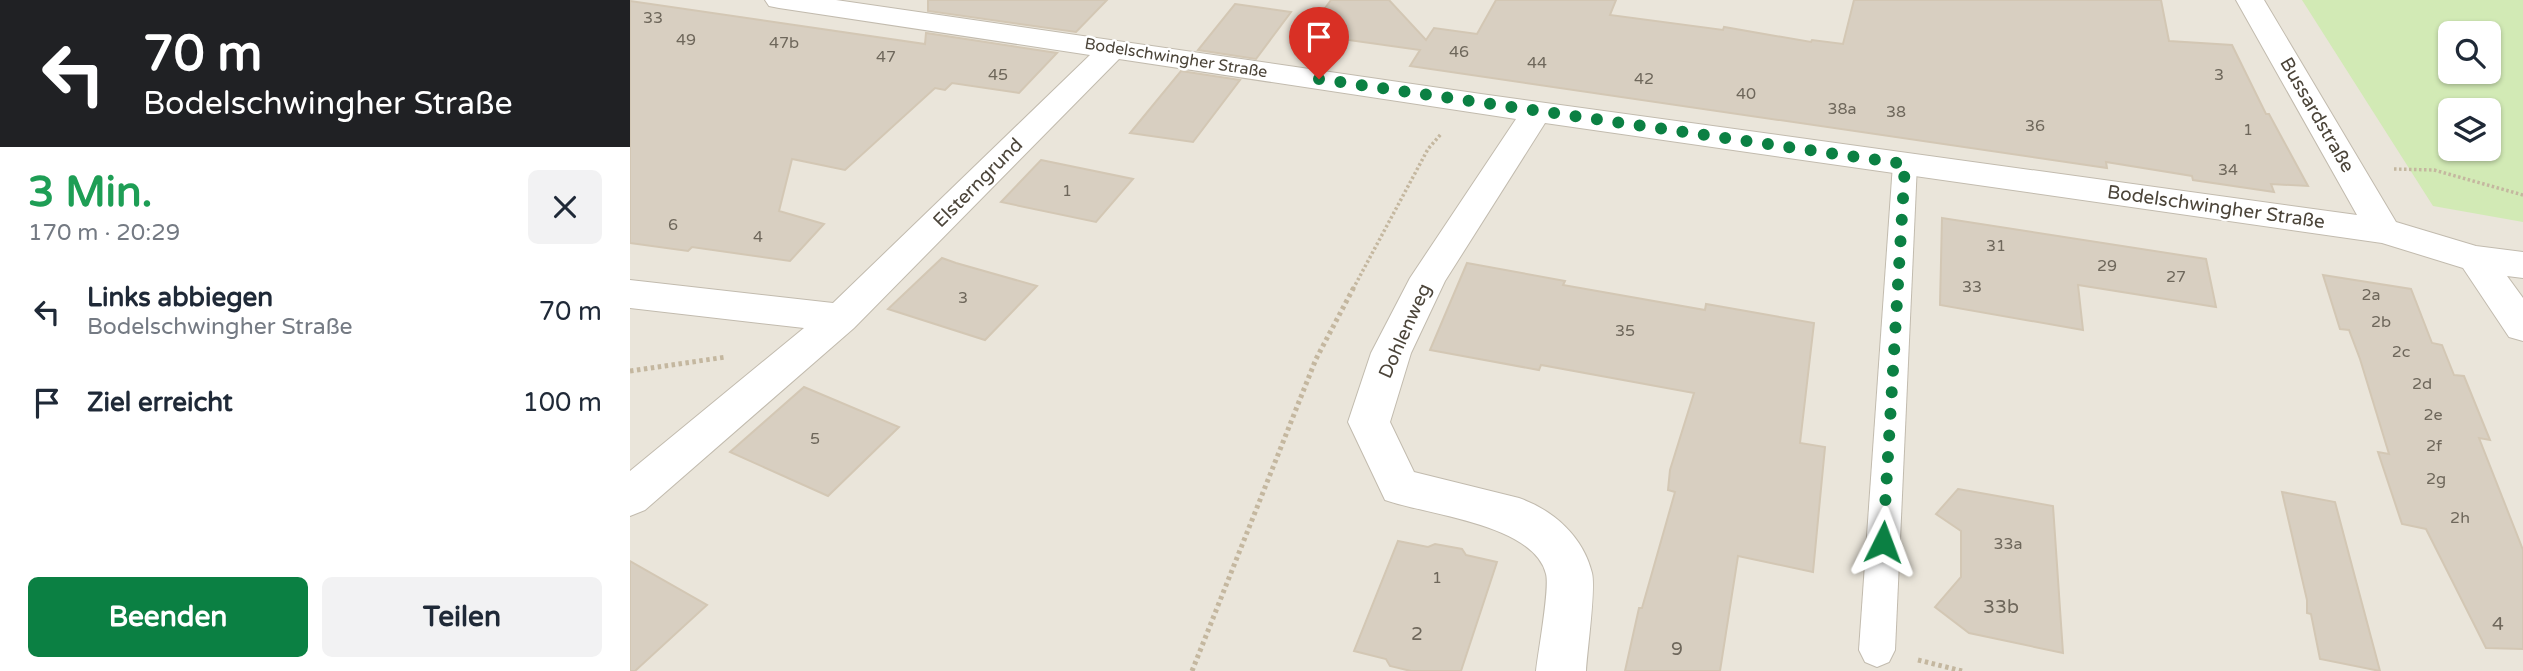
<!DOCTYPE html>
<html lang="de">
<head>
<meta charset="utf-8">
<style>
	:root { --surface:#fff; --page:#f2f2f3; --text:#1f2937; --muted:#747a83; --accent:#0b8043 }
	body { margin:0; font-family:"Varela Round",sans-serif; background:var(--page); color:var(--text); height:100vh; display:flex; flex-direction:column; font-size:26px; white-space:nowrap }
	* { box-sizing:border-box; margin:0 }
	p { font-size:23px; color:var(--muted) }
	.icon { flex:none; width:38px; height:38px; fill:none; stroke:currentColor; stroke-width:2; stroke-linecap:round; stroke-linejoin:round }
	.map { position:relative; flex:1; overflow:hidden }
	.drawer { display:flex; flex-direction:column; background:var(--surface); width:630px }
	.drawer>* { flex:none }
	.top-card { background:#202124; color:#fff; overflow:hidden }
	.controls { position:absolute; left:1808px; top:21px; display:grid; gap:14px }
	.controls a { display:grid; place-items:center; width:63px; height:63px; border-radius:10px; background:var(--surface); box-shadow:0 2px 5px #0004; font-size:35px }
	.pin { position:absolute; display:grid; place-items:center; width:60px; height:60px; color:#fff; margin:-72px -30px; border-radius:50% 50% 50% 0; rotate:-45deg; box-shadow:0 0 7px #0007 }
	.pin .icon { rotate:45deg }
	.me { position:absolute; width:77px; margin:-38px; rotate:3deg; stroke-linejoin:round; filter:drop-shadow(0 0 5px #0008) }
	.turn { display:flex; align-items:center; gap:24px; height:147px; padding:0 28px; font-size:32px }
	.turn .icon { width:91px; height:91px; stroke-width:2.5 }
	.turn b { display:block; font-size:49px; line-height:60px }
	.round { display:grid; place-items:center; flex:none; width:74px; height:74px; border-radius:10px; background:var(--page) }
	.headline { display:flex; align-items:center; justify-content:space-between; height:119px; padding:0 28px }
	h1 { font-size:42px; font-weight:800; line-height:52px; color:#1e9e55 }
	.button { display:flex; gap:14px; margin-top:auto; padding:14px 28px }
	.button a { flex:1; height:80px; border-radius:10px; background:var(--accent); color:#fff; font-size:28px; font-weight:800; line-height:80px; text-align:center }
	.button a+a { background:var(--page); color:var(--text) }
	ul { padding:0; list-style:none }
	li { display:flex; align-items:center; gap:21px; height:91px; padding:0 28px }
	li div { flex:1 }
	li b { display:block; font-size:26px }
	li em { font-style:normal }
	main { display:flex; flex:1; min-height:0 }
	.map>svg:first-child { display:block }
	.residential { fill:#eae5da; fill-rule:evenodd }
	.green { fill:#d2eab5; fill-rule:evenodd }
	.building { fill:#d8cfc1; stroke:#d3c7b4; stroke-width:2 }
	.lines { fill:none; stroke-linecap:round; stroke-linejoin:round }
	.lane-casing { stroke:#c2bbae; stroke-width:2 }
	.street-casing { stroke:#c2bbae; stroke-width:2 }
	.path-far1 { stroke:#c4b79f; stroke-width:3.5; stroke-dasharray:2.5 2.5; stroke-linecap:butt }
	.path { stroke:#c4b79f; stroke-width:5; stroke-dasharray:3.5 3.5; stroke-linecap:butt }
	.lane { fill:#fff; fill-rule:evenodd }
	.street { fill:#fff; fill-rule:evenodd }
	.route { stroke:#0b8043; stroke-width:12; stroke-dasharray:0 21.6 }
	.labels { text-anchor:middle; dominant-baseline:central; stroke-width:5; stroke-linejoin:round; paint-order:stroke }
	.number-label { font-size:16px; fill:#6e675b }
	.far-street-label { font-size:16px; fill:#4b4439; stroke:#fff }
	.street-label { font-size:19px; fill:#4b4439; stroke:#fff }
	.near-number-label { font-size:19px; fill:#6e675b }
</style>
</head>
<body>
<main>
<section class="drawer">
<div class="top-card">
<div class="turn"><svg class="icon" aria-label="left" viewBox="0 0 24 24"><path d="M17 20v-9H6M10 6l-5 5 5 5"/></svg><div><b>70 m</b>Bodelschwingher Straße</div></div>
</div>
<div class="headline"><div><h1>3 Min.</h1><p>170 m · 20:29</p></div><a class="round"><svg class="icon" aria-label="close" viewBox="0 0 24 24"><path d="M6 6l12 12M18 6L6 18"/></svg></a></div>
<ul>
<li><svg class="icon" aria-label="left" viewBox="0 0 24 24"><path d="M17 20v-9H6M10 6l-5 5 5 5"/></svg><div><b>Links abbiegen</b><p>Bodelschwingher Straße</p></div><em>70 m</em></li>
<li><svg class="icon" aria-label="arrive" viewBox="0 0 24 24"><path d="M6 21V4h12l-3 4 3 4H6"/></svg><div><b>Ziel erreicht</b></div><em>100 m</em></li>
</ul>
<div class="button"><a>Beenden</a><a>Teilen</a></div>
</section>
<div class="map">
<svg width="1893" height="671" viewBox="0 0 1893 671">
	<rect width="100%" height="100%" fill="#f6f3ec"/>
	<path class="residential" d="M0 0H1893V671H0ZM1820 33H1858V72H1820ZM1820 110H1858V149H1820Z"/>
	<path class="green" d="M1672 0H1893V222L1803 206ZM1820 33H1858V72H1820ZM1820 110H1858V149H1820Z"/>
	<g class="building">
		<polygon points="298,0 477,0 446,32 298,11"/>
		<polygon points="701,0 759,0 796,40 804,28 847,34 866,0 986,0 980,15 1093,30 1094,27 1181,42 1182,40 1213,44 1224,0 1531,0 1539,41 1602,45 1636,114 1639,114 1678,186 1641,184 1644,192 1563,180 1562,176 1476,162 1477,168 780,66 790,50 676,34"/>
		<polygon points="0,1 295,44 296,33 427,53 389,93 322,83 315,90 305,88 215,170 162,159 149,211 194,224 160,261 62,247 58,251 0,243"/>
		<polygon points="605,4 661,12 626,59 568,50"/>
		<polygon points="551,71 610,80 563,142 500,133"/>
		<polygon points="411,160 503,179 466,222 371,202"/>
		<polygon points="1312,218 1576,259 1586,307 1448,285 1453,330 1310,305"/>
		<polygon points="312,258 326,263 407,286 355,340 258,309"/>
		<polygon points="837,263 935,281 933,285 1075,310 1076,304 1184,323 1170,443 1195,447 1183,572 1108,556 1090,671 995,671 1009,608 1012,608 1045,492 1038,490 1040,470 1064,393 911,365 909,370 800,350"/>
		<polygon points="1693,275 1781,289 1802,343 1812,345 1824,375 1834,376 1860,440 1849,438 1893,550 1893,649 1856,648 1796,529 1772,524 1748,452 1759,454 1730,359 1719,330 1710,329"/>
		<polygon points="174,387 269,427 198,496 100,452"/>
		<polygon points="1328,489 1423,506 1433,653 1339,633 1305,607 1331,577 1331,531 1306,514"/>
		<polygon points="1652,492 1705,502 1750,671 1690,659 1681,614 1677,613 1677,600"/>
		<polygon points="768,541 798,547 805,544 832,549 836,555 867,562 831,671 781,671 760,666 756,659 724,651"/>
		<polygon points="0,561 77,605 5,671 0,671"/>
	</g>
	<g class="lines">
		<g class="lane-casing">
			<polygon id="lane" points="1275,156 1284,158 1287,164 1265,650 1259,662 1247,667 1235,662 1229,650 1263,164 1266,158"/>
		</g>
		<g class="street-casing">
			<path id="street" d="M135 0H206L851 94 1727 215 1606 0H1634L1766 222 1846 246 1893 252V278L1877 276 1893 298V341L1879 337 1833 268 1752 243 915 123 815 281 781 353 760 422 784 472 889 498C923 510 953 536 962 573 966 589 957 651 956 671H906C908 652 920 588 916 574 904 524 797 515 755 500L718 422 741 353 780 278 886 119 489 59 224 328 15 510 0 516V471L174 328 0 308V280L203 303 460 55 149 8 139 6Z"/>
		</g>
		<g class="path-far1">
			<polyline points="1764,169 1804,170 1893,195"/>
			<polyline points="723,289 798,149 811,134"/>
		</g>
		<g class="path">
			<polyline points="0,371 96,357"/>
			<polyline points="1288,660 1332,671"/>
			<polyline points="562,671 686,359 724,287"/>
		</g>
		<use href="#lane" class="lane"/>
		<use href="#street" class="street"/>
	</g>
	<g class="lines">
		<polyline class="route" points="689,79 1275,164 1253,542"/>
	</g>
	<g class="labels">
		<g class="number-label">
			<text x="23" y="18">33</text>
			<text x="56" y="40">49</text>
			<text x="154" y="43">47b</text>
			<text x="829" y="52">46</text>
			<text x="256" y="57">47</text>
			<text x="907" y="63">44</text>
			<text x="368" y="75">45</text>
			<text x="1589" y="75">3</text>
			<text x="1014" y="79">42</text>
			<text x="1116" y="94">40</text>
			<text x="1212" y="109">38a</text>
			<text x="1266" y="112">38</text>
			<text x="1405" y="126">36</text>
			<text x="1618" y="130">1</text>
			<text x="1598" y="170">34</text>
			<text x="437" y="191">1</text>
			<text x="43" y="225">6</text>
			<text x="128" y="237">4</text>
			<text x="1366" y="246">31</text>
			<text x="1477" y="266">29</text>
			<text x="1546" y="277">27</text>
			<text x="1342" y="287">33</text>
			<text x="1741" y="295">2a</text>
			<text x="333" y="298">3</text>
			<text x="1751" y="322">2b</text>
			<text x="995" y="331">35</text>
			<text x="1771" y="352">2c</text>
			<text x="1792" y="384">2d</text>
			<text x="1803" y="415">2e</text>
			<text x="185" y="439">5</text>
			<text x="1804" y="446">2f</text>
			<text x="1806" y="479">2g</text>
			<text x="1830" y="518">2h</text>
			<text x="1378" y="544">33a</text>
			<text x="807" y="578">1</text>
		</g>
		<g class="far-street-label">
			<text transform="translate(546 58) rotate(9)">Bodelschwingher Straße</text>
		</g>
		<g class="street-label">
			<text transform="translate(1687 115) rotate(60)">Bussardstraße</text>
			<text transform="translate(348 183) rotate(-45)">Elsterngrund</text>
			<text transform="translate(1586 207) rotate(8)">Bodelschwingher Straße</text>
			<text transform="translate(775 331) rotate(-66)">Dohlenweg</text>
		</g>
		<g class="near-number-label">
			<text x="1371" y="607">33b</text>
			<text x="1868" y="624">4</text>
			<text x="787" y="634">2</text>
			<text x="1047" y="649">9</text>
		</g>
	</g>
</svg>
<div class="controls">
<a><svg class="icon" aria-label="search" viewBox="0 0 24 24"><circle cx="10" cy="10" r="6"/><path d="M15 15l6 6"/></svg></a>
<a><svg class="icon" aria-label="layers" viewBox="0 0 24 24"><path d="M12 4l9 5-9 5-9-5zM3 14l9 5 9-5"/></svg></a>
</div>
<div class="pin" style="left:689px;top:79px;background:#d93025"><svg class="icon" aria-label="arrive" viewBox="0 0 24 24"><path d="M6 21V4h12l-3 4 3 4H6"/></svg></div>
<svg class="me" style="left:1253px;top:542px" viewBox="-20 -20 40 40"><path d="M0-17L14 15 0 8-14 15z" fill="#0b8043" stroke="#fff" stroke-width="4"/></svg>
</div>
</main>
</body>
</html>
